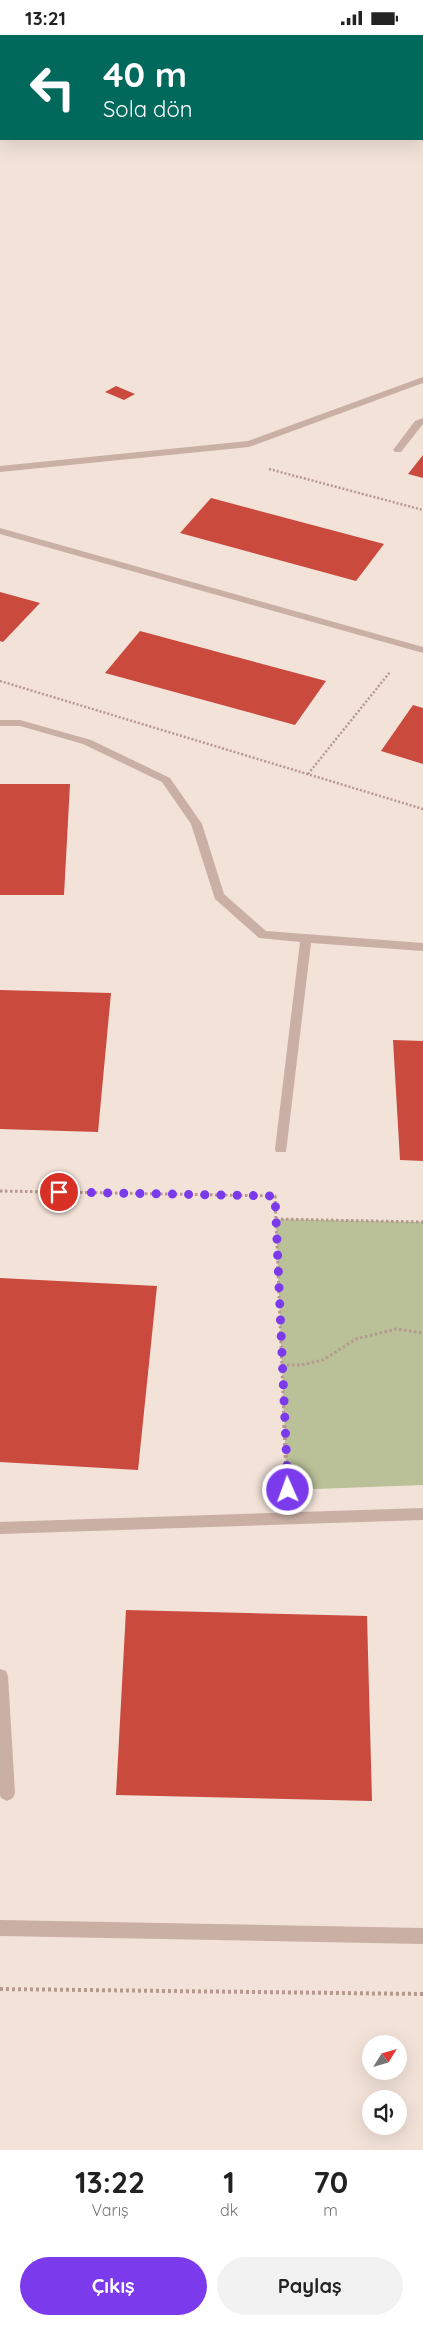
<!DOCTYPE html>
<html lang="tr">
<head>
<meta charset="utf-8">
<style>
	:root { --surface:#fff; --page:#f2f2f2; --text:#222; --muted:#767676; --accent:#7c3aed }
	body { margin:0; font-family:Quicksand,sans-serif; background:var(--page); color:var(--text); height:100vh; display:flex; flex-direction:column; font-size:19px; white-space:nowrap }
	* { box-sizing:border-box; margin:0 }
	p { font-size:16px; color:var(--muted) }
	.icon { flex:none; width:28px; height:28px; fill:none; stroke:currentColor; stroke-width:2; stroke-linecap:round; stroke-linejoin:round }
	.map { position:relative; height:2115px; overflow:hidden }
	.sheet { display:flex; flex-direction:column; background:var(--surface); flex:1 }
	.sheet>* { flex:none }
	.hud { position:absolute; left:0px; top:0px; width:424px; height:105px; box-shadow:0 5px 20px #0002; background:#00695c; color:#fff; overflow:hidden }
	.needle { width:32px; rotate:53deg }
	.tools { position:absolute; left:362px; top:2000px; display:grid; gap:10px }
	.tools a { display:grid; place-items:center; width:45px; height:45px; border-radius:50%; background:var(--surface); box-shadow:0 5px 20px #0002; font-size:25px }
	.pin { position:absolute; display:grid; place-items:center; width:42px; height:42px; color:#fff; margin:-21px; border:2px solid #fff; border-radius:50%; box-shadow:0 1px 5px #0007 }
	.me { position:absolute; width:55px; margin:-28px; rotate:358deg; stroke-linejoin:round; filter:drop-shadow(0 0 4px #0008) }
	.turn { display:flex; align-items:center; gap:18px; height:105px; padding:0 20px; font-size:22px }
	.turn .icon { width:65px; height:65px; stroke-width:2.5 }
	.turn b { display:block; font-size:35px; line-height:42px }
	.eta { display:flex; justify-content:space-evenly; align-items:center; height:85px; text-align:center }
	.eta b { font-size:30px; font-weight:700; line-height:35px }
	.cta { display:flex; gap:10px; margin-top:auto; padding:10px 20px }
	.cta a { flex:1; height:58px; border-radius:30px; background:var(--accent); color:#fff; font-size:20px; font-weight:700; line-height:58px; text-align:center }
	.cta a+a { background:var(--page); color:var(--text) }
	.status { display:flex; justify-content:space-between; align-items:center; height:35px; padding:0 25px; background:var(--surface); direction:ltr }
	.status svg { height:14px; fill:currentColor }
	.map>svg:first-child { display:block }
	.green { fill:#bac198 }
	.building { fill:#ca4a3e }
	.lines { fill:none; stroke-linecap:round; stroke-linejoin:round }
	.path-far2 { stroke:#b6998e; stroke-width:2.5; stroke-dasharray:2 2; stroke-linecap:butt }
	.path-far1 { stroke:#b6998e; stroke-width:3; stroke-dasharray:2.5 2.5; stroke-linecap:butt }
	.path { stroke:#b6998e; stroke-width:4; stroke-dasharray:3 3; stroke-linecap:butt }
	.street { fill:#caafa4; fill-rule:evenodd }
	.route { stroke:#7c3aed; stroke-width:9; stroke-dasharray:0 16.2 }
</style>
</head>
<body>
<div class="status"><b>13:21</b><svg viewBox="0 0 49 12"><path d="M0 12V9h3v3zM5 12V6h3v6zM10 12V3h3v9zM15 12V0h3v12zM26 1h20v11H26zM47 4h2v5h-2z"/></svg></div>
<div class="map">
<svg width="423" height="2115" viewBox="0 0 423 2115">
	<rect width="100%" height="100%" fill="#f2e2d8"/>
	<polygon class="green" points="276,1184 423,1187 423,1450 287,1455"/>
	<g class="building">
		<polygon points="116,351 135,359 124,365 105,357"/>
		<polygon points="423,420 423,443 408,439"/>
		<polygon points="211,463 384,509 356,546 180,498"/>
		<polygon points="0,557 40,568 3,607 0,606"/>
		<polygon points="140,596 326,646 295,690 105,638"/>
		<polygon points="413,670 423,673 423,729 381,716"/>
		<polygon points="0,749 70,749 64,860 0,860"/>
		<polygon points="0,955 111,958 98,1097 0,1094"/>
		<polygon points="393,1005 423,1006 423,1126 400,1125"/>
		<polygon points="0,1243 157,1251 138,1435 0,1427"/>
		<polygon points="126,1575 367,1581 372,1766 116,1760"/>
	</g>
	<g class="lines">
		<g class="path-far2">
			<polyline points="269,434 423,475"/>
			<polyline points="0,646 423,774"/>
			<polyline points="308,739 390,637"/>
		</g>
		<g class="path-far1">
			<polyline points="0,1156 275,1161 284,1385"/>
			<polyline points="276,1184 423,1187"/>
			<polyline points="282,1330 301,1330 323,1325 356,1304 396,1294 423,1298"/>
		</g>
		<g class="path">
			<polyline points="284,1384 287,1450"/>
			<polyline points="0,1954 423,1959"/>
		</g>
		<g class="street">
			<polygon points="423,342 423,348 249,412 0,437 0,431 248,406"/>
			<polygon points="423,383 423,389 401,417 395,417 393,415 415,386"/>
			<polygon points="0,493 423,612 423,618 0,499"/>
			<polygon points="0,685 20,685 91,705 170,743 202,789 224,859 266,896 423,908 423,916 311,908 286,1117 276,1117 275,1114 300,907 259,903 215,864 191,789 162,747 83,709 20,691 0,691"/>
			<polygon points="423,1473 423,1485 0,1499 0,1487"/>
			<polygon points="0,1634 6,1636 8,1641 15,1758 13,1763 7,1766 1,1763 0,1760"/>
			<polygon points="0,1885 423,1893 423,1909 0,1901"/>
		</g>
	</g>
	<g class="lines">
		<polyline class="route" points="59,1157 275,1161 288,1455"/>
	</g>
</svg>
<div class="tools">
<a><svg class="needle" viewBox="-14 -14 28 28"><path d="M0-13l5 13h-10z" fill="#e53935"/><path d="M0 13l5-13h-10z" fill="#767676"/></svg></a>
<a><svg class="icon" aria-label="sound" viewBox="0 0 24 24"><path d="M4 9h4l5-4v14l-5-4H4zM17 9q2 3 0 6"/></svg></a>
</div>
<div class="pin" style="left:59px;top:1157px;background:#d93025"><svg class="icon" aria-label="arrive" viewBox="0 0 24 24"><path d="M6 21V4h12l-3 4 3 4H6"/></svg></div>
<svg class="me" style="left:288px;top:1455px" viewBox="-20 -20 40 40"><circle r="17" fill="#7c3aed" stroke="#fff" stroke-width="3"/><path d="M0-11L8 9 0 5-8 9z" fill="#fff"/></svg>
<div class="hud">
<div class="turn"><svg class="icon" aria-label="left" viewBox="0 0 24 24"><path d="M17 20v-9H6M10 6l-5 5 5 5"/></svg><div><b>40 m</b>Sola dön</div></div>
</div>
</div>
<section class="sheet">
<div class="eta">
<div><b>13:22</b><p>Varış</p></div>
<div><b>1</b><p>dk</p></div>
<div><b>70</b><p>m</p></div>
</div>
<div class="cta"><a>Çıkış</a><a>Paylaş</a></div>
</section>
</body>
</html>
